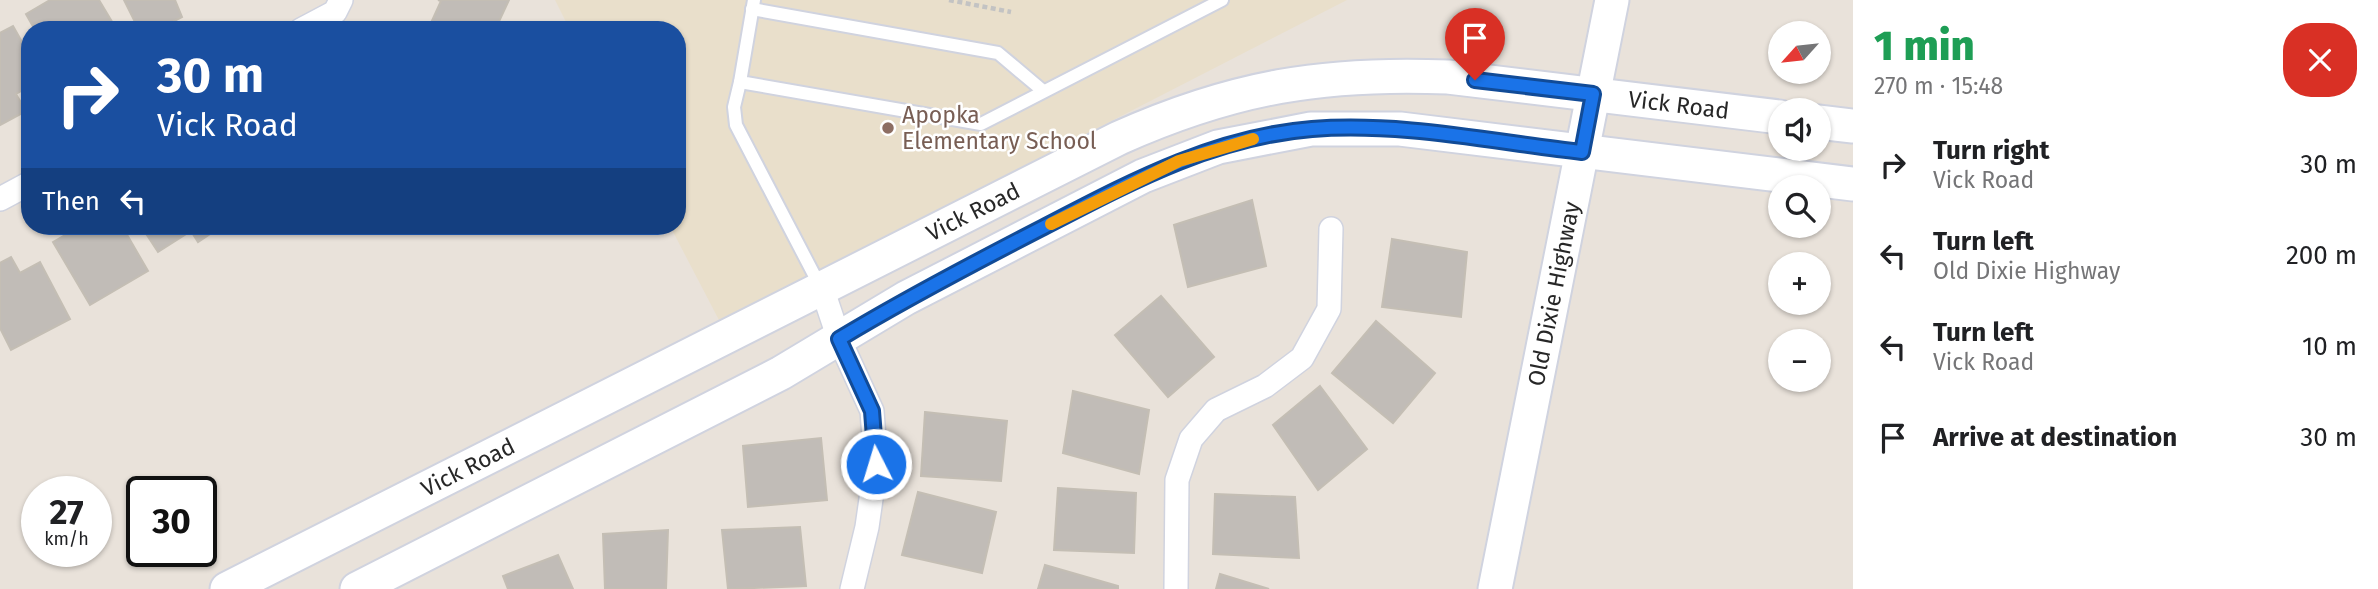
<!DOCTYPE html>
<html lang="en">
<head>
<meta charset="utf-8">
<style>
	:root { --surface:#fff; --page:#f2f2f2; --text:#202124; --muted:#757577 }
	body { margin:0; font-family:"Fira Sans",sans-serif; background:var(--page); color:var(--text); height:100vh; display:flex; flex-direction:column; font-size:26px; white-space:nowrap }
	* { box-sizing:border-box; margin:0 }
	p { font-size:23px; color:var(--muted) }
	.icon { flex:none; width:38px; height:38px; fill:none; stroke:currentColor; stroke-width:2; stroke-linecap:round; stroke-linejoin:round }
	.map { position:relative; flex:1; overflow:hidden }
	.details { display:flex; flex-direction:column; background:var(--surface); width:525px }
	.details>* { flex:none }
	.guide { position:absolute; left:21px; top:21px; width:665px; height:214px; border-radius:28px; box-shadow:0 2px 5px #0004; background:#1a4fa0; color:#fff; overflow:hidden }
	.needle { width:46px; rotate:243deg }
	.buttons { position:absolute; left:1768px; top:21px; display:grid; gap:14px }
	.buttons a { display:grid; place-items:center; width:63px; height:63px; border-radius:50%; background:var(--surface); box-shadow:0 2px 5px #0004; font-size:35px }
	.speed { position:absolute; left:21px; top:476px; display:flex; gap:14px; font-size:35px; font-weight:700; text-align:center }
	.speed>* { display:grid; place-content:center; width:91px; height:91px; border-radius:50%; background:var(--surface); box-shadow:0 2px 5px #0004; line-height:1 }
	.speed small { font-size:18px; font-weight:400 }
	.speed .limit { border:4px solid #111; border-radius:10px; background:#fff; color:#111 }
	.pin { position:absolute; display:grid; place-items:center; width:60px; height:60px; color:#fff; margin:-72px -30px; border-radius:50% 50% 50% 0; rotate:-45deg; box-shadow:0 0 7px #0007 }
	.pin .icon { rotate:45deg }
	.me { position:absolute; width:77px; margin:-38px; rotate:355deg; stroke-linejoin:round; filter:drop-shadow(0 0 5px #0008) }
	.turn { display:flex; align-items:center; gap:24px; height:147px; padding:0 21px; font-size:32px }
	.turn .icon { width:91px; height:91px; stroke-width:2.5 }
	.turn b { display:block; font-size:49px; line-height:60px }
	.then { display:flex; align-items:center; height:66px; padding:0 21px; background:#0003; gap:14px; font-size:26px }
	.round { display:grid; place-items:center; flex:none; width:74px; height:74px; border-radius:28px; background:var(--page) }
	.headline { display:flex; align-items:center; justify-content:space-between; height:119px; padding:0 21px }
	h1 { font-size:42px; font-weight:800; line-height:52px; color:#1e9e55 }
	ul { padding:0; list-style:none }
	li { display:flex; align-items:center; gap:21px; height:91px; padding:0 21px }
	li div { flex:1 }
	li b { display:block; font-size:26px }
	li em { font-style:normal }
	main { display:flex; flex:1; min-height:0 }
	.map>svg:first-child { display:block }
	.education { fill:#e9dfcb }
	.building { fill:#c1bcb7; stroke:#c4beb4; stroke-width:2 }
	.lines { fill:none; stroke-linecap:round; stroke-linejoin:round }
	.lane-casing { stroke:#d0d3df; stroke-width:16 }
	.street-casing { stroke:#d0d3df; stroke-width:26 }
	.secondary-casing { stroke:#d0d3df; stroke-width:37 }
	.path { stroke:#c3c3c3; stroke-width:4.5; stroke-dasharray:5 3.5; stroke-linecap:butt }
	.lane { stroke:#fff; stroke-width:12 }
	.street { stroke:#fff; stroke-width:23 }
	.secondary { stroke:#fff; stroke-width:33 }
	.route-casing { stroke:#114b97; stroke-width:18 }
	.route { stroke:#1a73e8; stroke-width:12 }
	.slow { stroke:#f59e0b; stroke-width:12 }
	.education-dot { fill:#8d6e63; stroke:#fff; stroke-width:2.5 }
	.labels { text-anchor:middle; dominant-baseline:central; stroke-width:5; stroke-linejoin:round; paint-order:stroke }
	.street-label { font-size:23px; fill:#272727; stroke:#fff }
	.education-label { font-size:23px; fill:#785e54; stroke:#fff; text-anchor:start }
</style>
</head>
<body>
<main>
<div class="map">
<svg width="1853" height="589" viewBox="0 0 1853 589">
	<rect width="100%" height="100%" fill="#e9e2da"/>
	<polygon class="education" points="555,0 1347,0 720,322 670,226 677,226 677,30 570,30"/>
	<g class="building">
		<polygon points="50,0 99,0 117,30 35,30 26,14"/>
		<polygon points="124,0 175,0 182,17 157,30 139,30"/>
		<polygon points="438,0 509,0 495,30 439,30 430,25 441,1"/>
		<polygon points="13,26 30,56 30,86 16,94 26,111 0,125 0,33"/>
		<polygon points="1252,200 1266,266 1188,287 1174,225"/>
		<polygon points="66,226 91,226 93,229 122,226 148,271 90,305 53,242 65,235 61,228"/>
		<polygon points="141,226 222,226 198,242 191,231 158,252"/>
		<polygon points="1392,239 1467,252 1461,317 1382,307"/>
		<polygon points="11,257 20,273 40,262 70,319 11,350 0,328 0,263"/>
		<polygon points="1161,296 1214,357 1168,397 1115,335"/>
		<polygon points="1376,321 1435,373 1393,423 1332,373"/>
		<polygon points="1320,386 1367,449 1318,490 1273,425"/>
		<polygon points="1073,391 1149,410 1139,474 1063,453"/>
		<polygon points="925,412 1007,421 1001,481 921,476"/>
		<polygon points="821,438 827,500 748,507 743,446"/>
		<polygon points="1058,488 1136,493 1134,553 1054,550"/>
		<polygon points="918,492 996,512 982,573 902,555"/>
		<polygon points="1215,494 1295,497 1299,558 1213,554"/>
		<polygon points="800,527 806,586 728,589 722,530"/>
		<polygon points="668,530 666,589 605,589 603,534"/>
		<polygon points="558,555 573,589 508,589 503,576"/>
		<polygon points="1045,565 1118,586 1118,589 1038,589"/>
		<polygon points="1220,574 1269,589 1216,589"/>
	</g>
	<g class="lines">
		<g class="lane-casing">
			<g id="lane">
				<polyline points="754,0 740,82 981,124 1222,0"/>
				<polyline points="752,9 998,53 1042,90"/>
				<polyline points="740,82 734,107 736,125 821,288"/>
			</g>
		</g>
		<g class="street-casing">
			<g id="street">
				<polyline points="301,30 335,12 341,0"/>
				<polyline points="0,199 30,183"/>
				<polyline points="822,288 839,339 872,411 876,464 867,527 852,589"/>
				<polyline points="1176,589 1177,480 1191,439 1216,410 1265,386 1302,358 1329,309 1331,229"/>
			</g>
		</g>
		<g class="secondary-casing">
			<g id="secondary">
				<polyline points="1818,122 1853,126"/>
				<path id="s1" d="M227 589 1119 138C1233 87 1324 72 1448 77L1780 117"/>
				<polyline points="357,589 781,373 906,298 1143,176 1218,147 1311,129 1400,129 1853,184"/>
				<path id="s2" d="M1495 589 1612 0"/>
			</g>
		</g>
		<polyline class="path" points="949,0 1011,12"/>
		<use href="#lane" class="lane"/>
		<use href="#street" class="street"/>
		<use href="#secondary" class="secondary"/>
	</g>
	<g class="lines">
		<g class="route-casing">
			<path id="route" d="M876 464 872 411 839 339C905 299 972 264 1040 229 1127 184 1212 137 1312 129 1402 122 1493 142 1582 152L1593 94 1475 80"/>
		</g>
		<use href="#route" class="route"/>
		<polyline class="slow" points="1051,224 1179,161 1253,139"/>
	</g>
	<circle class="education-dot" cx="888" cy="128" r="7"/>
	<g class="labels">
		<g class="street-label">
			<text stroke="none"><textPath href="#s1" startOffset="1570">Vick Road</textPath></text>
			<text stroke="none"><textPath href="#s1" startOffset="836">Vick Road</textPath></text>
			<text stroke="none"><textPath href="#s2" startOffset="301">Old Dixie Highway</textPath></text>
			<text stroke="none"><textPath href="#s1" startOffset="270">Vick Road</textPath></text>
		</g>
		<g class="education-label">
			<text x="902" y="115">Apopka<tspan x="902" dy="26">Elementary School</tspan></text>
		</g>
	</g>
</svg>
<div class="buttons">
<a><svg class="needle" viewBox="-14 -14 28 28"><path d="M0-13l5 13h-10z" fill="#e53935"/><path d="M0 13l5-13h-10z" fill="#757577"/></svg></a>
<a><svg class="icon" aria-label="sound" viewBox="0 0 24 24"><path d="M4 9h4l5-4v14l-5-4H4zM17 9q2 3 0 6"/></svg></a>
<a><svg class="icon" aria-label="search" viewBox="0 0 24 24"><circle cx="10" cy="10" r="6"/><path d="M15 15l6 6"/></svg></a>
<a>+</a>
<a>−</a>
</div>
<div class="speed"><div>27<small>km/h</small></div><div class="limit">30</div></div>
<div class="pin" style="left:1475px;top:80px;background:#d93025"><svg class="icon" aria-label="arrive" viewBox="0 0 24 24"><path d="M6 21V4h12l-3 4 3 4H6"/></svg></div>
<svg class="me" style="left:876px;top:464px" viewBox="-20 -20 40 40"><circle r="17" fill="#1a73e8" stroke="#fff" stroke-width="3"/><path d="M0-11L8 9 0 5-8 9z" fill="#fff"/></svg>
<div class="guide">
<div class="turn"><svg class="icon" aria-label="right" viewBox="0 0 24 24"><path d="M7 20v-9h11M14 6l5 5-5 5"/></svg><div><b>30 m</b>Vick Road</div></div>
<div class="then">Then<svg class="icon" aria-label="left" viewBox="0 0 24 24"><path d="M17 20v-9H6M10 6l-5 5 5 5"/></svg></div>
</div>
</div>
<section class="details">
<div class="headline"><div><h1>1 min</h1><p>270 m · 15:48</p></div><a class="round" style="background:#d93025;color:#fff"><svg class="icon" aria-label="close" viewBox="0 0 24 24"><path d="M6 6l12 12M18 6L6 18"/></svg></a></div>
<ul>
<li><svg class="icon" aria-label="right" viewBox="0 0 24 24"><path d="M7 20v-9h11M14 6l5 5-5 5"/></svg><div><b>Turn right</b><p>Vick Road</p></div><em>30 m</em></li>
<li><svg class="icon" aria-label="left" viewBox="0 0 24 24"><path d="M17 20v-9H6M10 6l-5 5 5 5"/></svg><div><b>Turn left</b><p>Old Dixie Highway</p></div><em>200 m</em></li>
<li><svg class="icon" aria-label="left" viewBox="0 0 24 24"><path d="M17 20v-9H6M10 6l-5 5 5 5"/></svg><div><b>Turn left</b><p>Vick Road</p></div><em>10 m</em></li>
<li><svg class="icon" aria-label="arrive" viewBox="0 0 24 24"><path d="M6 21V4h12l-3 4 3 4H6"/></svg><div><b>Arrive at destination</b></div><em>30 m</em></li>
</ul>
</section>
</main>
</body>
</html>
